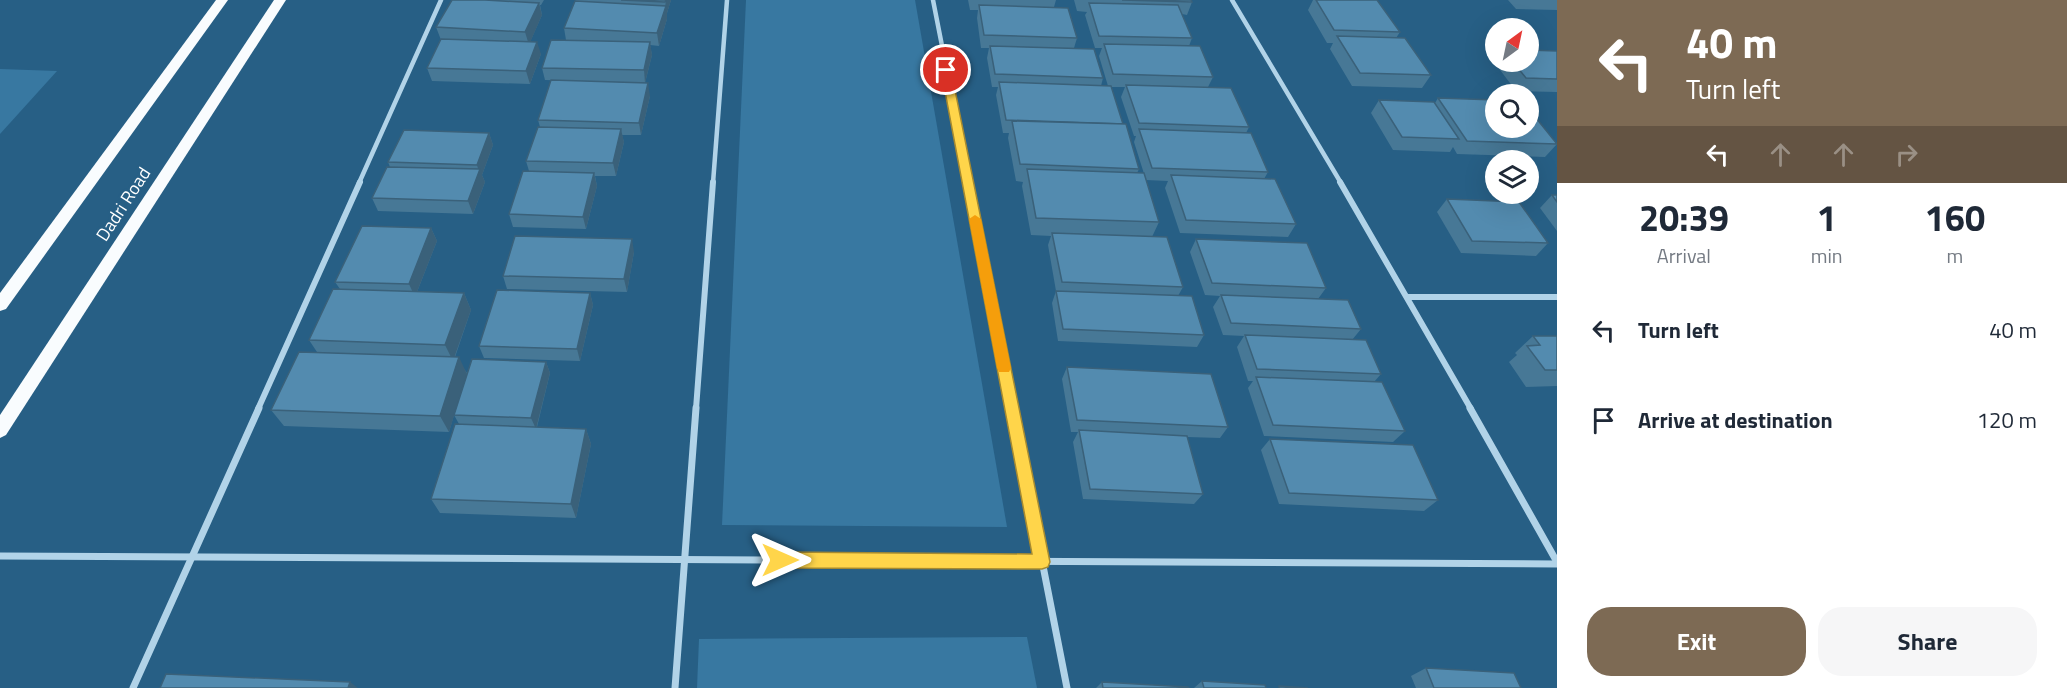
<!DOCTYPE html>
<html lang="en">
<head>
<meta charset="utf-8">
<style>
	:root { --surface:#fff; --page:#f6f6f7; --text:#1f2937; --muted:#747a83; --accent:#7d6a54 }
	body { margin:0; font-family:"Titillium Web",sans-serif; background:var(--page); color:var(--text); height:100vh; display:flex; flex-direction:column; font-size:22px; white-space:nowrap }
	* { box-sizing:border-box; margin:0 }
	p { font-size:20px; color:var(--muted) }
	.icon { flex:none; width:33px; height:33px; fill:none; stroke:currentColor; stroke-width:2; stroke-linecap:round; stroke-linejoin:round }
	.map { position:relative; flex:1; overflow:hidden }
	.drawer { display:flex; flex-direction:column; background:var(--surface); width:510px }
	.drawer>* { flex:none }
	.top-card { background:#7d6a54; color:#fff; overflow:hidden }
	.needle { width:39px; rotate:33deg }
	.controls { position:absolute; left:1485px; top:18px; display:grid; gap:12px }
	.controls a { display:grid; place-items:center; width:54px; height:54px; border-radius:50%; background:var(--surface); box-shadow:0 6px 24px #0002; font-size:30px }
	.pin { position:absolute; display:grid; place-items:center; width:51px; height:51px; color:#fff; margin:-26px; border:3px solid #fff; border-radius:50%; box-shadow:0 2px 6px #0007 }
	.me { position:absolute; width:66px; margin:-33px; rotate:90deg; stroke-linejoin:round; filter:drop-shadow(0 0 4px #0008) }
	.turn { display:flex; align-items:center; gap:21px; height:126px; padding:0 30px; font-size:27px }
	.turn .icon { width:78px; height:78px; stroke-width:2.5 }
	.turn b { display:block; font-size:42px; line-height:51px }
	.lanes { display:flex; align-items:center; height:57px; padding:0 30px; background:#0003; justify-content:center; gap:30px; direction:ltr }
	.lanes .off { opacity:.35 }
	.eta { display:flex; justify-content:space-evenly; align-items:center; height:102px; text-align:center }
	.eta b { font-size:36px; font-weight:700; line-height:42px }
	.action { display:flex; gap:12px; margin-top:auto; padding:12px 30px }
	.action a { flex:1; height:69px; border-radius:24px; background:var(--accent); color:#fff; font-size:24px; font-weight:700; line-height:69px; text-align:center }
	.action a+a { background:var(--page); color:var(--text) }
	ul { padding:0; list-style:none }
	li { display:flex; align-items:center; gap:18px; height:90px; padding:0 30px }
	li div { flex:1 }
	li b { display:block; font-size:22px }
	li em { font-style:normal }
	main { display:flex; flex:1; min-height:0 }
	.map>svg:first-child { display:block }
	.green { fill:#3878a1 }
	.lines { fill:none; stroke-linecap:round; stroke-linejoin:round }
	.minor-far2 { stroke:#b1d3e8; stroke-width:4.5 }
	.minor-far1 { stroke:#b1d3e8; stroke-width:6 }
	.minor { stroke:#b1d3e8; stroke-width:7 }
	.trunk { fill:#f9fcfe; fill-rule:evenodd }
	.wall { fill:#477896 }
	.shaded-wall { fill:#3a617a }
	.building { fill:#538baf; stroke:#3a617a; stroke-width:1.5 }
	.route { fill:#ffd54a; stroke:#a68a30; stroke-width:1.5 }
	.slow { fill:#f59e0b }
	.labels { text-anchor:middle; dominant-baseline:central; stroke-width:5; stroke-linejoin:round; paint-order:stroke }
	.street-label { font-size:18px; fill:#fff; stroke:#275f85 }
</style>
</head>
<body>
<main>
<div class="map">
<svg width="1557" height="688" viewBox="0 0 1557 688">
	<rect width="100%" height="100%" fill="#275f85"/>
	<g class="green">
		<polygon points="746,0 915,0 1007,527 722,525"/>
		<polygon points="0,69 57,71 0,134"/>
		<polygon points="1027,637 1037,688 697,688 699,639"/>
	</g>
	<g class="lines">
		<g class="minor-far2">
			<polyline points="933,0 969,183"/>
			<polyline points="1232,0 1341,183"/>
			<polyline points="359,183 441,0"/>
			<polyline points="713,183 727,0"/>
		</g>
		<g class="minor-far1">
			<polyline points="968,182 1013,409"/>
			<polyline points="1340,182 1471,409"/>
			<polyline points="1408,297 1557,297"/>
			<polyline points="258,409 360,182"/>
			<polyline points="696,409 713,182"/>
		</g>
		<g class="minor">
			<polyline points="1012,408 1067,688"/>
			<polyline points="1470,408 1557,562"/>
			<polyline points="0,556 1557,564"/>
			<polyline points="133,688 259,408"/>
			<polyline points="675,688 696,408"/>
		</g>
		<g class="trunk">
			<polygon points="216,0 228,0 6,309 0,311 0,293"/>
			<polygon points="274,0 286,0 6,435 0,438 0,415"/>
		</g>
	</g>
	<g class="wall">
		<polygon points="452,0 544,0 541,5 540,5 542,15 530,42 541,54 530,84 432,81 427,68 441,40 436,27"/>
		<polygon points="575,0 671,0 667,13 667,19 659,46 650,45 652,55 645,83 545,80 542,68 566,40 564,28 576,1"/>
		<polygon points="968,0 1056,0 1054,7 1077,38 1074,48 1103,78 1101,86 1108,86 1099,56 1102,48 1095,48 1085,15 1087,12 1077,11 1074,0 1191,0 1192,2 1187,15 1182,14 1192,38 1189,46 1213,77 1208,87 1249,127 1246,133 1268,172 1264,179 1296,224 1288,237 1180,233 1165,188 1168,181 1146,180 1134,142 1136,136 1134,136 1121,97 1125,87 1111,87 1123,124 1139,169 1137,173 1159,222 1152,237 1183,287 1178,296 1204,335 1197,347 1058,341 1052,303 1056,291 1048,245 1051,236 1031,235 1022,186 1023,182 1016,181 1008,138 1009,133 1003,133 996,95 998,87 992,87 987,58 989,48 981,48 977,18 978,10 970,10"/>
		<polygon points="1313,0 1377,0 1400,32 1396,38 1431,75 1422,88 1352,86 1330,49 1333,43 1327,43 1308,10"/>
		<polygon points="1508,0 1557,0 1557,10 1516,9"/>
		<polygon points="1557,51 1557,92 1516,91 1494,62 1496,60 1496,62 1528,62"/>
		<polygon points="650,96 641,135 622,135 624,142 616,176 595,176 597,186 586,229 513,227 509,214 529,171 526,161 540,127 538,120"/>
		<polygon points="1438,98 1557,144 1545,157 1457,154 1453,147 1450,152 1393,150 1371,113 1379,100 1435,103"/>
		<polygon points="489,133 493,145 482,175 485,182 473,214 378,211 372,198 390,167 388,162"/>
		<polygon points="1552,195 1557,195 1557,231 1540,208"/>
		<polygon points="1447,199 1548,243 1536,256 1461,253 1437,212"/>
		<polygon points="431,228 437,241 417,292 464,293 471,310 455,357 467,373 546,362 550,373 537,427 586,429 591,444 576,518 440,513 431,499 459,424 454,415 449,432 284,426 271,410 317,352 309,340 340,289 335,282"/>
		<polygon points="1196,239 1326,288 1318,299 1361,329 1352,340 1381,374 1374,382 1405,431 1393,442 1264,436 1248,388 1253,381 1248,381 1237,347 1244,336 1223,335 1213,307 1220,296 1205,295 1190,252"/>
		<polygon points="634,252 627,292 507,289 503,276"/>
		<polygon points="590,293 593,305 580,361 484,358 479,346"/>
		<polygon points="1533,336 1557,336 1557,386 1526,387 1509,362 1517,355 1515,353"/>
		<polygon points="1067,367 1228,427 1220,438 1187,437 1203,494 1194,504 1083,499 1073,442 1078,432 1071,432 1062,379"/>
		<polygon points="1270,439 1438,500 1424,511 1279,504 1261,450"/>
		<polygon points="1426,668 1521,688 1416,688 1411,676"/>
		<polygon points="1202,681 1266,688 1194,688"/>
		<polygon points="1102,682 1189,688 1096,688"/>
	</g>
	<g class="shaded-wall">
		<polygon points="666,0 671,0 667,13 667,19 659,46 657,33 665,8"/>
		<polygon points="539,3 542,15 529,45 525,32"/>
		<polygon points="537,42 541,54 530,84 526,71"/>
		<polygon points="650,42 652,55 645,83 644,70"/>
		<polygon points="648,83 650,96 641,135 639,123"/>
		<polygon points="621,129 624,142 616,176 613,163"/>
		<polygon points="489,133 493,145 482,175 485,182 473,214 468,201 479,172 477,165"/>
		<polygon points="594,173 597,186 586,229 583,217"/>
		<polygon points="431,228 437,241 415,297 409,284"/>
		<polygon points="632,239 634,252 627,292 624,279"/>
		<polygon points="464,293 471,310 453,361 445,345"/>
		<polygon points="590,293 593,305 580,361 577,349"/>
		<polygon points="459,357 467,374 449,432 440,416"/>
		<polygon points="546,362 550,373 536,429 531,418"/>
		<polygon points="586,429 591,444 576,518 571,504"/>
		<polygon points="350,682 358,688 348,688"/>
	</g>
	<g class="building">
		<polygon points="452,0 485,0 539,3 525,32 436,27"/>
		<polygon points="621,0 666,0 665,2"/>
		<polygon points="1122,0 1191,0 1192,2"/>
		<polygon points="1316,0 1377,0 1400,32 1334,30"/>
		<polygon points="575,1 666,6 657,33 564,28"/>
		<polygon points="1089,3 1178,5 1192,38 1099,36"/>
		<polygon points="979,5 1068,8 1077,38 984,35"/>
		<polygon points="1337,36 1405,38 1431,75 1360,73"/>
		<polygon points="441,39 537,42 526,71 427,68"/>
		<polygon points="551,40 650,42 644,70 542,68"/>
		<polygon points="1104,44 1200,46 1213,77 1113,74"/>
		<polygon points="990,46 1094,49 1103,78 995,74"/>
		<polygon points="1528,50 1557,51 1557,79 1526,78 1513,62 1528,62"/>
		<polygon points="551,80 648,83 639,123 538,120"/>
		<polygon points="999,82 1111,86 1123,124 1006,120"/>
		<polygon points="1126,85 1231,88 1249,127 1139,123"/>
		<polygon points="1438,98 1496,100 1496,128 1528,128 1528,108 1557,144 1467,141"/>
		<polygon points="1379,100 1434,102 1459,139 1402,137"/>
		<polygon points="1012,121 1126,124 1139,169 1020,164"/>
		<polygon points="538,127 621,129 613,163 526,161"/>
		<polygon points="1139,129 1251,133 1268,172 1152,168"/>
		<polygon points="404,130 489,133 477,165 388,162"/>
		<polygon points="387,167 480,169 468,201 372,198"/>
		<polygon points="1027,169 1144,173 1159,222 1036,218"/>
		<polygon points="523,171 594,173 583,217 509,214"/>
		<polygon points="1171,175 1275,179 1296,224 1186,220"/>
		<polygon points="1552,195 1557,195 1557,202"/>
		<polygon points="1447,199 1519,202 1548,243 1472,241"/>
		<polygon points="362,226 431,228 409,284 335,282"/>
		<polygon points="1052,233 1167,237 1183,287 1062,282"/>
		<polygon points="515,236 632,239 624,279 503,276"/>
		<polygon points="1196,239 1307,243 1326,288 1212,283"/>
		<polygon points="333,289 464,293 445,345 309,340"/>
		<polygon points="497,290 590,293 577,349 479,346"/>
		<polygon points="1056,291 1192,296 1204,335 1063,329"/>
		<polygon points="1221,295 1348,300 1361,329 1231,323"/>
		<polygon points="1245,335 1366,340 1381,374 1257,369"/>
		<polygon points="1533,336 1557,336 1557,370 1545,370 1527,346 1540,345"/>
		<polygon points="299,352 459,357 440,416 271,410"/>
		<polygon points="472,359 546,362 531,418 454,415"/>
		<polygon points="1067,367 1211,374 1228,427 1077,420"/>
		<polygon points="1256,377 1382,382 1405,431 1273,425"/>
		<polygon points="455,424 586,429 571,504 431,499"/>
		<polygon points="1079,430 1187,436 1203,494 1090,489"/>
		<polygon points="1270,439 1413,445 1438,500 1289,493"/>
		<polygon points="1426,668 1514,673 1521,688 1434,688"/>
		<polygon points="166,674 350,682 348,688 160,688"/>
		<polygon points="1202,681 1265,685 1266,688 1204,688"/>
		<polygon points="1102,682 1188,687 1189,688 1103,688"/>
		<polygon points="1279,686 1308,688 1279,688"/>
	</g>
	<polygon class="route" points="946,67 951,70 1050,562 1048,567 1042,569 780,568 774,566 772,560 774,555 780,552 1032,554 941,70"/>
	<polygon class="slow" points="975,215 981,219 1011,368 1009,372 999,372 997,368 969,219"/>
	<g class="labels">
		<g class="street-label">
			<text transform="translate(123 204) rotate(-57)">Dadri Road</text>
		</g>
	</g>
</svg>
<div class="controls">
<a><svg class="needle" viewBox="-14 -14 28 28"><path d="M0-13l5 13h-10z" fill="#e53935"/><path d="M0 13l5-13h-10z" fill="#747a83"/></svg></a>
<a><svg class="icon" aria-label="search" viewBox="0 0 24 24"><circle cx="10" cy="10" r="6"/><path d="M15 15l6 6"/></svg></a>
<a><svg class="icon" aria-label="layers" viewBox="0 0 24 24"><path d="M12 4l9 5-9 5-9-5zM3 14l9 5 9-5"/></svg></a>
</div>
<div class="pin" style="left:946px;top:70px;background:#d93025"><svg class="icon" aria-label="arrive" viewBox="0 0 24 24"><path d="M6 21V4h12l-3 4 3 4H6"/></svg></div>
<svg class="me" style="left:780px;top:560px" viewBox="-20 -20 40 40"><path d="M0-17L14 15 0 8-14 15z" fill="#ffd54a" stroke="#fff" stroke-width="4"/></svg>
</div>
<section class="drawer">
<div class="top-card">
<div class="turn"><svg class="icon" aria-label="left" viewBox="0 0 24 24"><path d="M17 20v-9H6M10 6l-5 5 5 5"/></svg><div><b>40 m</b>Turn left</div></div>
<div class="lanes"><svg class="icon" aria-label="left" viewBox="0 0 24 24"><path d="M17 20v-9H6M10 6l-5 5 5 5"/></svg><svg class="icon off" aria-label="ahead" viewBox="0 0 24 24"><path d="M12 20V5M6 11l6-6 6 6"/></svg><svg class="icon off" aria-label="ahead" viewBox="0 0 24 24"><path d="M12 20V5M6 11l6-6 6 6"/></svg><svg class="icon off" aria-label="right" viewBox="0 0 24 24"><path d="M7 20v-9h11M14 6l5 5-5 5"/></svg></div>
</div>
<div class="eta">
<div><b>20:39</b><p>Arrival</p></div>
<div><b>1</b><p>min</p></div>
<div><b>160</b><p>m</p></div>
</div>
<ul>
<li><svg class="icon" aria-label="left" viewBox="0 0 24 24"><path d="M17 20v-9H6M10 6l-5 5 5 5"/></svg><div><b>Turn left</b></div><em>40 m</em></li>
<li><svg class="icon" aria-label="arrive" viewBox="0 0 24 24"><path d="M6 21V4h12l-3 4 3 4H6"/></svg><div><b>Arrive at destination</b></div><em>120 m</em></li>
</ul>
<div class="action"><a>Exit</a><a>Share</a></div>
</section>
</main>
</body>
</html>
